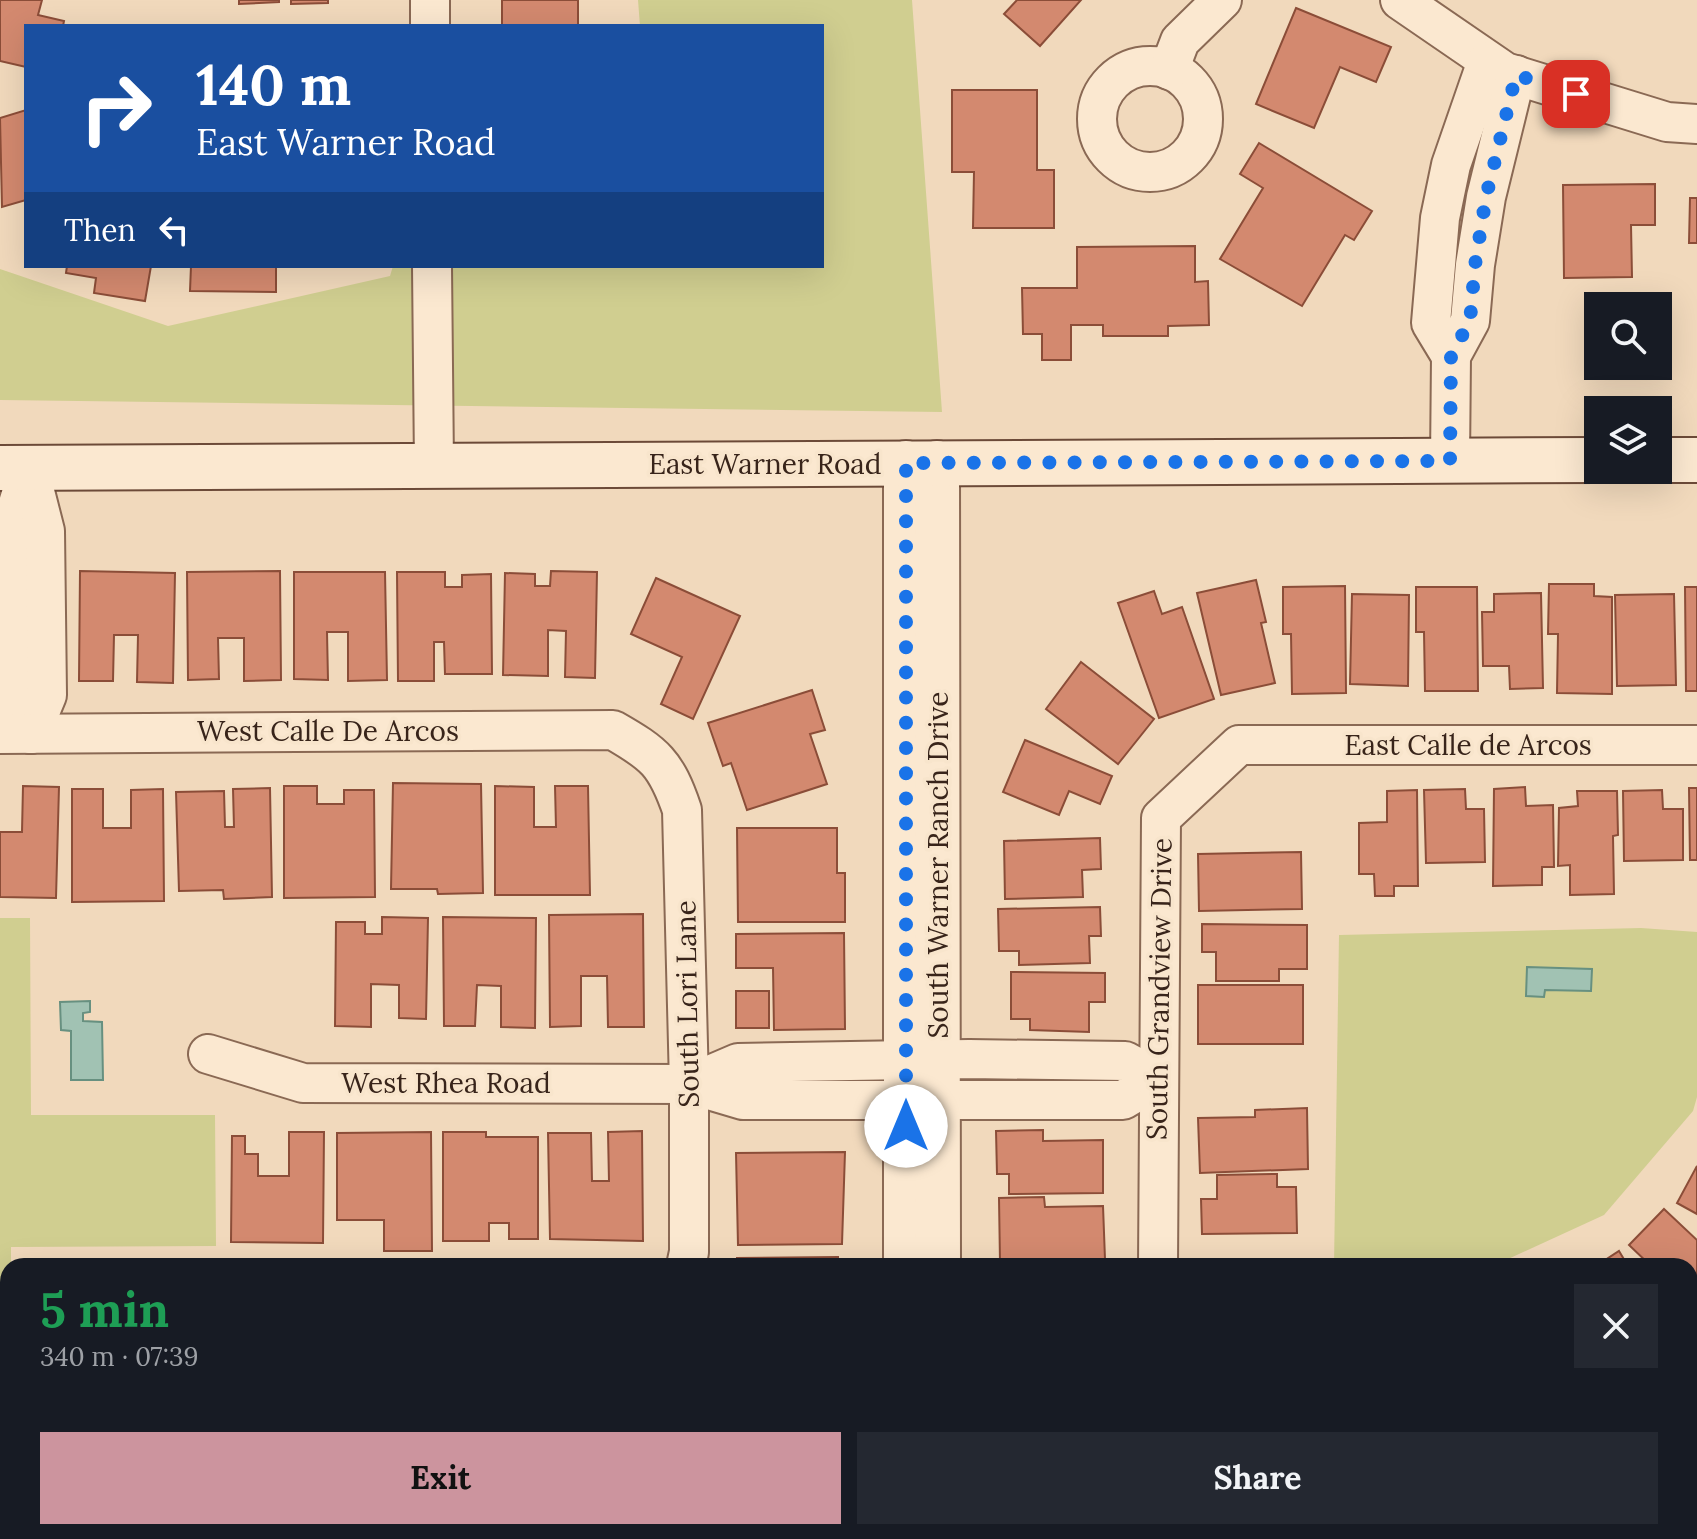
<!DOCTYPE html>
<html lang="en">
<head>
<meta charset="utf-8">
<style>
	:root { --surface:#171b24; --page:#242831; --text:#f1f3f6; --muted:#9ea1a6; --accent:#cc949e }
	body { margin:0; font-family:Lora,serif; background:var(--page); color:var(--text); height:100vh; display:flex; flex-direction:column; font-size:30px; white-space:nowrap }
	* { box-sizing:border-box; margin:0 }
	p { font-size:26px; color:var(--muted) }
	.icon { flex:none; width:44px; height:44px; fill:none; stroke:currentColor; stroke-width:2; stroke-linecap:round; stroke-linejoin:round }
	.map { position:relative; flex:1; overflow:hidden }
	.side { position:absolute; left:0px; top:1258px; width:1698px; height:282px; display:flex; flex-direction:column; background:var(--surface); border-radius:24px 24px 0 0; box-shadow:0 8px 32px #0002 }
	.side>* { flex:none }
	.hud { position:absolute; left:24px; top:24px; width:800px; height:244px; border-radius:0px; box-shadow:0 8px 32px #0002; background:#1a4fa0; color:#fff; overflow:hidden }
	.tools { position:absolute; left:1584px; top:292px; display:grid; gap:16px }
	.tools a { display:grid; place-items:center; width:88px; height:88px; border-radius:0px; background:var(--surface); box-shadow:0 8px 32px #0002; font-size:40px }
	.pin { position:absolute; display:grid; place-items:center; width:68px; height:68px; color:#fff; margin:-34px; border-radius:16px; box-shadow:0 4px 12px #0006 }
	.me { position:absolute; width:88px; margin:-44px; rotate:0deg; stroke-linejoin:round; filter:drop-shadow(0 0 6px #0008) }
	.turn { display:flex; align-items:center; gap:28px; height:168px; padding:0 40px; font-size:36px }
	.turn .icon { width:104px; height:104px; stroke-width:2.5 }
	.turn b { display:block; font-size:56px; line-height:68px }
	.then { display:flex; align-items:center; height:76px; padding:0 40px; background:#0003; gap:16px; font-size:30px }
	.round { display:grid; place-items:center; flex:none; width:84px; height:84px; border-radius:0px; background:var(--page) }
	.overview { display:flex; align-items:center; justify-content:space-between; height:136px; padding:0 40px }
	h1 { font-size:48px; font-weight:800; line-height:60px; color:#1e9e55 }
	.button { display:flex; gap:16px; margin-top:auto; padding:16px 40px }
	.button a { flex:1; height:92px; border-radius:0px; background:var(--accent); color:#111; font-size:32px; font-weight:800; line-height:92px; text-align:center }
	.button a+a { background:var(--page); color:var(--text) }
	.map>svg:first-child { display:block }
	.green { fill:#d0ce90 }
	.water { fill:#a1c2b3; stroke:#679080; stroke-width:2 }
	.building { fill:#d3896f; stroke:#8b4d38; stroke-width:2 }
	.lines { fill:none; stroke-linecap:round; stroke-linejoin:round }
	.minor-casing { stroke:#8a6954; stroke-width:42 }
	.tertiary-casing { stroke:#8a6954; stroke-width:48 }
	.secondary-casing { stroke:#6c4a38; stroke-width:48 }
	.minor { stroke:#fbe8d0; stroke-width:38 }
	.tertiary { stroke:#fbe8d0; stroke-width:44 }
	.secondary { stroke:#fbe8d0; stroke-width:44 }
	.route { stroke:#1a73e8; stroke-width:14; stroke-dasharray:0 25.2 }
	.labels { text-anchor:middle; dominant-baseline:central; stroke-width:7; stroke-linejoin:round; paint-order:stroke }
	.street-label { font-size:28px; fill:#38241a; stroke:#f8e5cc }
</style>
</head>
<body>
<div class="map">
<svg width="1697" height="1539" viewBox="0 0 1697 1539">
	<rect width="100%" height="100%" fill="#f1d9bc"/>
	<g class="green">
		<polygon points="638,0 912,0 942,412 0,400 0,269 168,326 390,276 393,266 822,266 822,26 640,26"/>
		<polygon points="0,918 30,918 31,1115 215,1115 216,1246 11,1247 11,1266 8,1266 8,1398 0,1398"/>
		<polygon points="1641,928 1697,932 1697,1097 1693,1111 1604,1215 1493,1266 1334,1266 1339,935"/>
		<polygon points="0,1456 8,1456 8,1532 28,1532 27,1539 0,1539"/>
		<polygon points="819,1532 877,1532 877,1539 812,1539"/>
	</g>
	<g class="water">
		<polygon points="1527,967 1592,969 1591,991 1545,990 1544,997 1526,996"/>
		<polygon points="90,1001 90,1012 83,1013 83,1021 102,1022 103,1080 71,1080 71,1031 61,1030 60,1002"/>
	</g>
	<g class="building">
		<polygon points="0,0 42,0 38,15 64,21 63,26 26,26 26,67 0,61"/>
		<polygon points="239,0 279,0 279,2 239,4"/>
		<polygon points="291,0 328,0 328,3 291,4"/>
		<rect x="502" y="0" width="76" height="26"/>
		<polygon points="1017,0 1081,0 1040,46 1004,14"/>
		<polygon points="1296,8 1391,47 1376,82 1340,67 1314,128 1256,104"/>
		<polygon points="952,90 1037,90 1037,170 1054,170 1054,228 973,228 974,172 952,172"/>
		<polygon points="26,110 26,200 2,207 0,118"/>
		<polygon points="1259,143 1372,211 1354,240 1345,235 1302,306 1220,259 1263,188 1240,174"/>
		<polygon points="1655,184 1655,225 1631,225 1632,277 1564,278 1563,185"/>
		<polygon points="1690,198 1697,198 1697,243 1689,243"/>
		<polygon points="1195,246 1195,282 1208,281 1209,325 1168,326 1168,336 1103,336 1103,325 1071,325 1071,360 1042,360 1042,334 1023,334 1022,288 1077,288 1077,247"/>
		<polygon points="67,266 151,266 145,301 94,293 96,278 66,273"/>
		<polygon points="191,266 276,266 276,292 190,291"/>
		<polygon points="80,571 175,573 173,683 137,682 138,635 114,635 113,681 79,681"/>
		<polygon points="280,571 281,680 244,681 244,638 218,638 219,679 188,680 187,572"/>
		<polygon points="551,571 597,572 595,678 565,677 566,631 548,630 548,676 503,675 505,573 535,574 535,586 550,586"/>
		<polygon points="294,572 385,572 387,680 348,681 348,632 327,632 328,680 294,679"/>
		<polygon points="397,572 445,572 445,587 462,587 462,575 491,574 492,674 445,674 444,642 434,642 434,681 398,681"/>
		<polygon points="656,578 740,616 693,719 661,704 682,657 631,634"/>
		<polygon points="1256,580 1266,622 1261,623 1275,683 1221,695 1197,593"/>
		<polygon points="1549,584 1594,584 1594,596 1612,597 1612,694 1557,693 1558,634 1548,634"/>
		<polygon points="1345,586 1346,693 1292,694 1291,634 1283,634 1283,587"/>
		<polygon points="1416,587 1477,587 1478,691 1425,691 1424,632 1416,632"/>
		<polygon points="1685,587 1697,587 1697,691 1686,691"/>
		<polygon points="1154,591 1162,614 1182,607 1214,699 1159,718 1118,603"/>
		<polygon points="1541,593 1543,688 1510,689 1509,666 1483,666 1482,612 1494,612 1494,594"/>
		<polygon points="1352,594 1409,595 1408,686 1350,684"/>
		<polygon points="1674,594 1676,685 1617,686 1615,595"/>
		<polygon points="1081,662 1154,719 1118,764 1046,709"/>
		<polygon points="812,690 825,730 810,734 827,784 747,810 731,763 723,766 708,723"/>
		<polygon points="1025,740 1112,776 1100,804 1069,791 1059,815 1003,792"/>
		<polygon points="393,783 481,784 483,893 438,894 437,889 391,889"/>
		<polygon points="23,786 59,787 56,898 0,897 0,832 22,832"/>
		<polygon points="284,786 317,786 317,804 344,804 344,790 374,790 375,897 284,898"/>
		<polygon points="495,786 534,787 534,827 556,827 555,786 588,786 590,895 495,895"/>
		<polygon points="1525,787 1526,806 1553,805 1554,867 1542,867 1542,885 1493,886 1494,789"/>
		<polygon points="270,788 272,897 224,899 223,890 179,891 176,792 224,791 225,827 234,827 233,789"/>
		<polygon points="1689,788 1697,788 1697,860 1690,860"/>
		<polygon points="72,789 103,789 103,828 131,828 131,790 163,789 164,901 72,902"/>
		<polygon points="1465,789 1466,809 1484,809 1485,862 1426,863 1424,790"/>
		<polygon points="1417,790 1418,886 1394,886 1394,896 1375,896 1374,874 1359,874 1359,823 1387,822 1387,791"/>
		<polygon points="1662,790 1663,809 1683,809 1683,860 1624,861 1623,791"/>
		<polygon points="1577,791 1617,791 1618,835 1613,836 1614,894 1570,895 1570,865 1558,866 1559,808 1578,806"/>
		<polygon points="737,828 837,828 837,873 845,873 845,922 738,922"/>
		<polygon points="1100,838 1101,869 1082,870 1083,897 1005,899 1004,841"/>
		<polygon points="1301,852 1302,909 1199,911 1198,854"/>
		<polygon points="1100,907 1101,936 1089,936 1090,963 1019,965 1019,951 999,951 998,909"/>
		<polygon points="643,914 644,1027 608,1027 607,976 581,976 581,1026 550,1027 549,915"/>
		<polygon points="382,917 428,918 426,1019 399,1018 399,985 371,984 371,1027 335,1026 336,922 365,922 365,934 382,934"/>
		<polygon points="443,917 536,918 535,1028 501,1027 501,986 477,985 475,1026 444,1026"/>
		<polygon points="1202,924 1307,925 1307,969 1279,969 1279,981 1216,981 1216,952 1202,952"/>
		<polygon points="844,933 845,1029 774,1030 773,968 736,968 736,934"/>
		<polygon points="1011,972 1105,973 1105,1002 1089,1002 1089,1032 1030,1030 1030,1019 1011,1019"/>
		<rect x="1198" y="985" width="105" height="59"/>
		<rect x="736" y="991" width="33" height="37"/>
		<polygon points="1307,1108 1308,1169 1200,1173 1198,1118 1255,1117 1255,1110"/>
		<polygon points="1043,1130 1043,1141 1103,1140 1103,1193 1009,1194 1009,1174 997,1174 996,1131"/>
		<polygon points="642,1131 643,1241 550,1239 548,1133 591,1133 592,1181 609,1181 608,1132"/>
		<polygon points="289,1132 324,1132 323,1243 231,1242 232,1136 245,1136 245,1154 258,1154 258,1176 289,1176"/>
		<polygon points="431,1132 432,1251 384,1251 384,1220 337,1220 337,1133"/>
		<polygon points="443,1132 486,1132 486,1137 538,1137 538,1239 509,1239 509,1223 489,1223 489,1241 443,1241"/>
		<polygon points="845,1152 842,1244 738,1245 736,1153"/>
		<polygon points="1697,1166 1697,1214 1677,1203"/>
		<polygon points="1277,1174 1277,1187 1296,1187 1297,1233 1202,1234 1201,1199 1217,1199 1217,1175"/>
		<polygon points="1044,1197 1045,1207 1103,1206 1105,1259 1000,1262 999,1198"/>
		<polygon points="1664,1209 1697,1240 1697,1292 1690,1299 1690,1266 1651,1266 1629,1245"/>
		<polygon points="1619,1251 1628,1266 1596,1266"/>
		<polygon points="838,1257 838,1266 737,1266 737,1258"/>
		<rect x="1001" y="1264" width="44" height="2"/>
		<polygon points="1697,1433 1697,1539 1696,1539 1690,1529 1690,1437"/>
		<polygon points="31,1532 127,1532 126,1539 31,1539"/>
		<rect x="138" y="1532" width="93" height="7"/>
		<rect x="243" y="1532" width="94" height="7"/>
		<rect x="349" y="1532" width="96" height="7"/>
		<rect x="455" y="1532" width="94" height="7"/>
		<polygon points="584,1532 684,1532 686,1539 586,1539"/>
		<polygon points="1097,1532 1171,1532 1165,1539 1092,1539"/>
		<polygon points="1190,1532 1252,1532 1250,1539 1188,1539"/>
		<polygon points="1269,1532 1323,1532 1322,1539 1268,1539"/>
		<polygon points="1357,1532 1389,1532 1388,1539 1356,1539"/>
		<rect x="1430" y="1532" width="28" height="7"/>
		<polygon points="1602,1532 1659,1532 1661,1539 1604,1539"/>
	</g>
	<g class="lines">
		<g class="minor-casing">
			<g id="minor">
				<polyline points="430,0 430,26"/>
				<polyline points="1400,0 1505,72 1667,122 1697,124"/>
				<circle cx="1150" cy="119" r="53"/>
				<polyline points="1169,70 1180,41 1222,0"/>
				<polyline points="432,266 434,466"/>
				<polyline points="1451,356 1431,323 1440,218 1451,165 1487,61"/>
				<polyline points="1450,461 1451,356 1470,321 1475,265 1486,197 1516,75"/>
				<polyline points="29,468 9,533 9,695 31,734"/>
				<polyline points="29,468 45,531 47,695 31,734"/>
				<path d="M0 734 613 730C655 754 666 763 682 810L689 1084V1252L686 1266"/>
				<polyline points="208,1054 303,1083 689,1084 743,1100 1123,1100 1158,1079 1125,1061 969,1059 738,1063 689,1084"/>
				<polyline points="1158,1266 1161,818 1239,745 1697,745"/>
				<polyline points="1690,1378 1697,1373"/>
				<polyline points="0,1431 8,1431"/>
				<polyline points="1533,1532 1534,1539"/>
			</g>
		</g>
		<g class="tertiary-casing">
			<g id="tertiary">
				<polyline points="906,463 906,1266"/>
				<polyline points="937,463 938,1266"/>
				<polyline points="916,1539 917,1532"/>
			</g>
		</g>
		<g class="secondary-casing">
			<g id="secondary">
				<polyline points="1658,460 1697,460"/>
				<polyline points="0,468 1598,460"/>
			</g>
		</g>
		<use href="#minor" class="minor"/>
		<use href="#tertiary" class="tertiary"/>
		<use href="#secondary" class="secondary"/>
	</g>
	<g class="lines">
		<polyline class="route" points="906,1126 906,463 1450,461 1451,356 1470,321 1475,265 1486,197 1516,75 1576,94"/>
	</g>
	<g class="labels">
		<g class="street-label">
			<text x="765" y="464">East Warner Road</text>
			<text x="328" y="731">West Calle De Arcos</text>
			<text x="1468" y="745">East Calle de Arcos</text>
			<text transform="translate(938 865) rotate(-90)">South Warner Ranch Drive</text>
			<text transform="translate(1159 989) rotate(-89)">South Grandview Drive</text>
			<text transform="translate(687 1004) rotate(-91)">South Lori Lane</text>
			<text x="446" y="1083">West Rhea Road</text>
		</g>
	</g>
</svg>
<div class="tools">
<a><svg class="icon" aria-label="search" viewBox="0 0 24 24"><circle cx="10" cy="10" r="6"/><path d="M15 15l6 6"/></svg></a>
<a><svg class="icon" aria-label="layers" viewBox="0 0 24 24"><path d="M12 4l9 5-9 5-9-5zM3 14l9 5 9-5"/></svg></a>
</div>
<div class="pin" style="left:1576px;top:94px;background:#d93025"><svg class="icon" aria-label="arrive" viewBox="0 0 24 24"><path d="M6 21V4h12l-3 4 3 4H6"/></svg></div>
<svg class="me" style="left:906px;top:1126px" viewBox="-20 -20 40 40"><circle r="19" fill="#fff"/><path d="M0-13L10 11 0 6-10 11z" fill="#1a73e8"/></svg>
<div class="hud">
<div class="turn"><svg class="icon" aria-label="right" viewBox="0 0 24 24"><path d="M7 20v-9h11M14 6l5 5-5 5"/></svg><div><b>140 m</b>East Warner Road</div></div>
<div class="then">Then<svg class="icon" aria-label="left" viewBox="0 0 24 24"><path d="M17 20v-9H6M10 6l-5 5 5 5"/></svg></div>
</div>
<section class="side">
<div class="overview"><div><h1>5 min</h1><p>340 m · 07:39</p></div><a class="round"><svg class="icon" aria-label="close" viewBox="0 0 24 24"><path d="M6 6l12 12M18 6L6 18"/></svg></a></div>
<div class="button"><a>Exit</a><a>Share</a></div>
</section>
</div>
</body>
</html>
